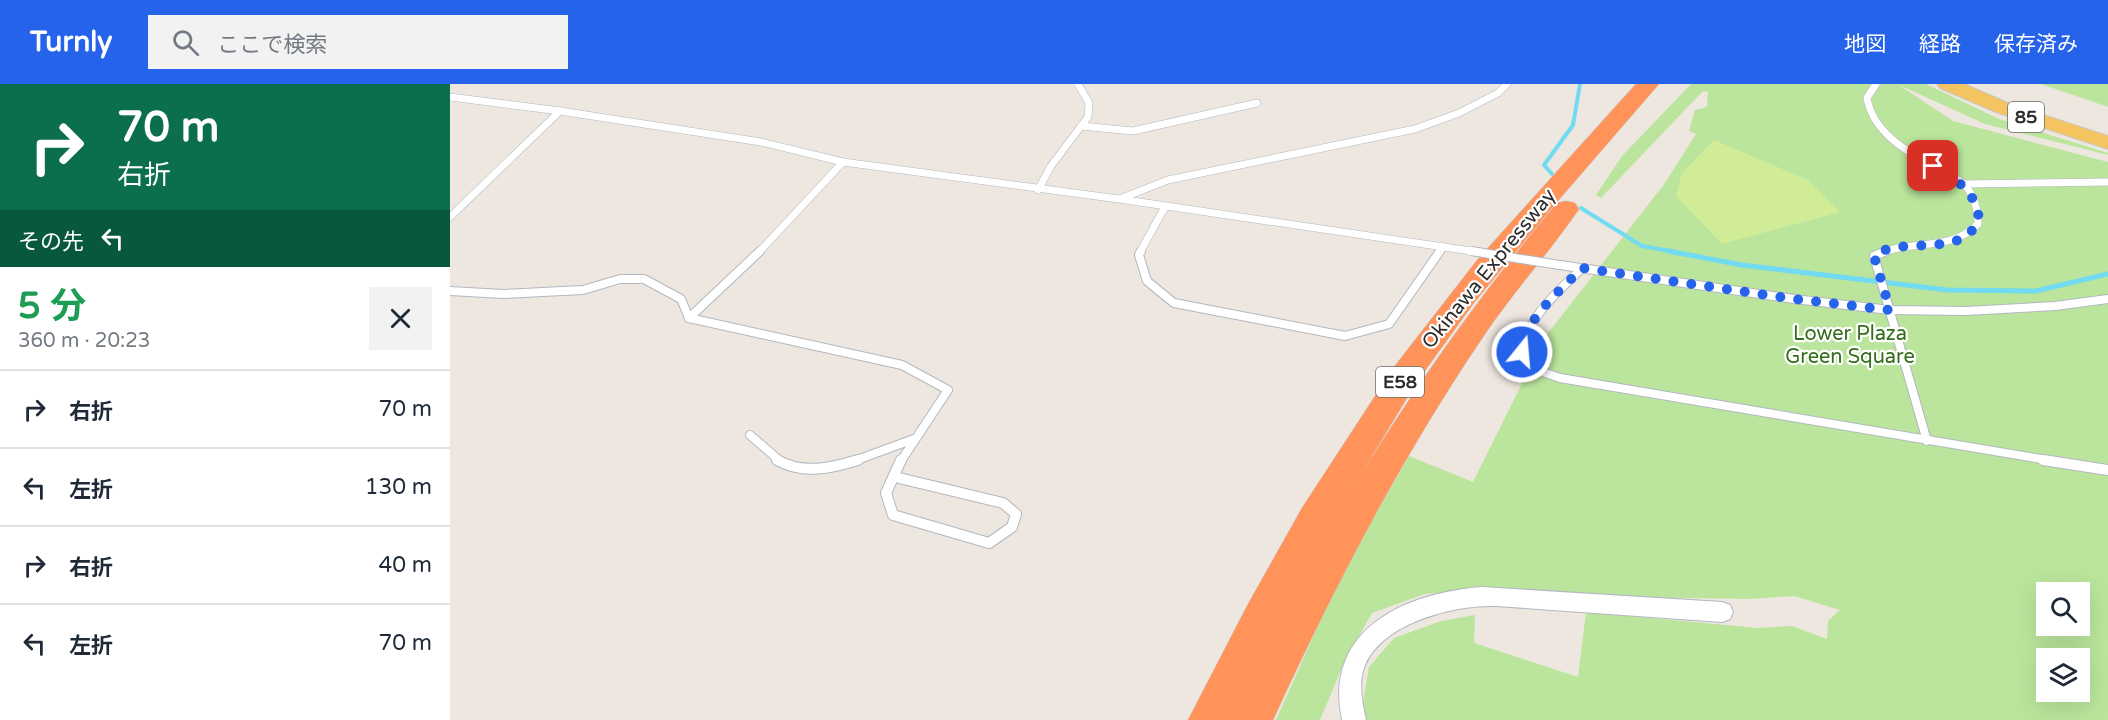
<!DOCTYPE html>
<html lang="ja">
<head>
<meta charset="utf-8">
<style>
	:root { --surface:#fff; --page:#f2f2f3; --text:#1f2937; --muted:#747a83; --line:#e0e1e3; --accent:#2563eb }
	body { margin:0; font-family:"Varela Round","Noto Sans JP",sans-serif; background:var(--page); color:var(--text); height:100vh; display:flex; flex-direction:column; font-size:22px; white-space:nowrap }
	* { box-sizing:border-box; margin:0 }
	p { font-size:20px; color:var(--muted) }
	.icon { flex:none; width:33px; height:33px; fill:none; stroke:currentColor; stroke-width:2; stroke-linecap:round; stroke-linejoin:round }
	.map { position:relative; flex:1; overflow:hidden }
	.drawer { display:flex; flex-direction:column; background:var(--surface); width:450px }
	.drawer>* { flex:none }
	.top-card { background:#0b6e4f; color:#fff; overflow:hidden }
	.controls { position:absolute; left:1586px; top:498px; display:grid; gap:12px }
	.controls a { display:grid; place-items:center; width:54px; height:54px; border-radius:0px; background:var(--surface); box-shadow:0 6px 24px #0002; font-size:30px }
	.pin { position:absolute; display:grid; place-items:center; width:51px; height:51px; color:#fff; margin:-26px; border-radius:12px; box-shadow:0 3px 9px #0006 }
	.me { position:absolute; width:66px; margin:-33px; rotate:17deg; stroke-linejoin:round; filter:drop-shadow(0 0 4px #0008) }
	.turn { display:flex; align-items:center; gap:21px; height:126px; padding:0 18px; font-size:27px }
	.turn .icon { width:78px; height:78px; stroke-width:2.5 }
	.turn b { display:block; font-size:42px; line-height:51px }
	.then { display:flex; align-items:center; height:57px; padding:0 18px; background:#0003; gap:12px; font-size:22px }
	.round { display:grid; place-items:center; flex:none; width:63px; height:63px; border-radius:0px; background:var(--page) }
	.overview { display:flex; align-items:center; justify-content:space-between; height:102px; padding:0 18px }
	h1 { font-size:36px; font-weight:700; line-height:45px; color:#1e9e55 }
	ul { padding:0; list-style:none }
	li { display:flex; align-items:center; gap:18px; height:78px; padding:0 18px; border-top:2px solid var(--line) }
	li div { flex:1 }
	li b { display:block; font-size:22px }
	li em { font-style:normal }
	header { display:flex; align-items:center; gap:36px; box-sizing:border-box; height:84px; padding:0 30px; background:var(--accent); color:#fff }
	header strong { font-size:28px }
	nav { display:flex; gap:33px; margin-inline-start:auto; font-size:21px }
	.search { width:420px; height:54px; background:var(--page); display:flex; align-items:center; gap:15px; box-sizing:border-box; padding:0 21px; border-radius:0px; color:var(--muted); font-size:22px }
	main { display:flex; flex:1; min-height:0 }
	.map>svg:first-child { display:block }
	.green { fill:#bbe59c; fill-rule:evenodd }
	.pitch { fill:#d0ec97 }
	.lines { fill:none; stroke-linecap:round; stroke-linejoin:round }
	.stream-far1 { stroke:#72daf1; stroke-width:4 }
	.stream { stroke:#72daf1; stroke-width:5 }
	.service-far2-casing { stroke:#b3b7c0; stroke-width:8 }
	.service-far1-casing { stroke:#b3b7c0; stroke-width:10 }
	.service-casing { stroke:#b3b7c0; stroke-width:12 }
	.minor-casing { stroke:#b3b7c0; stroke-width:2 }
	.primary-casing { stroke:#c8c8c8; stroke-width:2 }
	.motorway-casing { stroke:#c8c8c8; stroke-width:1 }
	.service-far2 { stroke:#fff; stroke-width:7 }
	.service-far1 { stroke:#fff; stroke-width:8 }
	.service { stroke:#fff; stroke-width:10 }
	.minor { fill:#fff; fill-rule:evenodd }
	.primary { fill:#f3c460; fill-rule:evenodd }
	.motorway { fill:#ff935a; fill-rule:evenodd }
	.service-bridge-far1-casing { stroke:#b3b7c0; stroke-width:8; stroke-linecap:butt }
	.service-bridge-casing { stroke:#b3b7c0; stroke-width:10; stroke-linecap:butt }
	.service-bridge-far1 { stroke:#fff; stroke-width:7 }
	.service-bridge { stroke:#fff; stroke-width:8 }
	.route { stroke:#2563eb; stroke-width:10; stroke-dasharray:0 18 }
	.labels { text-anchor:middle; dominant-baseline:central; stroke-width:4.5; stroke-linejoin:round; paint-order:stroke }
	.shield { fill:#fff; stroke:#6c6c6c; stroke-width:1.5 }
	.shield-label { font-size:18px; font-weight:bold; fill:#2d2d2d }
	.street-label { font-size:20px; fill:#2d2d2d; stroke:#fff }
	.park-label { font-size:20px; fill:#326d1a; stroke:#fff }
</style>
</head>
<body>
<header>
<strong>Turnly</strong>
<div class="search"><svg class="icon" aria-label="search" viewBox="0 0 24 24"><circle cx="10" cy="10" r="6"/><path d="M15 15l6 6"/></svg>ここで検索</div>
<nav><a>地図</a><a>経路</a><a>保存済み</a></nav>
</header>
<main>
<section class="drawer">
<div class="top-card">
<div class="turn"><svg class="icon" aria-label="right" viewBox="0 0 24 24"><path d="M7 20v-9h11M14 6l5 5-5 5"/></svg><div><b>70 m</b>右折</div></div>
<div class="then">その先<svg class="icon" aria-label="left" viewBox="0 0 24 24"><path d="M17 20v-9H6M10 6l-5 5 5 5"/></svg></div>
</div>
<div class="overview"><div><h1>5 分</h1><p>360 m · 20:23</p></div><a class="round"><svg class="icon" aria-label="close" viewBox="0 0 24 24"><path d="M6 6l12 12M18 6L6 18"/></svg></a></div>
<ul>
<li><svg class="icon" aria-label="right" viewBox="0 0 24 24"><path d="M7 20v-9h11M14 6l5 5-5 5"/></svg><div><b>右折</b></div><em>70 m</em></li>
<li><svg class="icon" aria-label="left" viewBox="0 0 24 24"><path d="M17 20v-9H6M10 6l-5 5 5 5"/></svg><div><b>左折</b></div><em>130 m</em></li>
<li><svg class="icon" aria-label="right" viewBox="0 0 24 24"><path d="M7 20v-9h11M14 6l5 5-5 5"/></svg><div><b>右折</b></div><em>40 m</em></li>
<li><svg class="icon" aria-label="left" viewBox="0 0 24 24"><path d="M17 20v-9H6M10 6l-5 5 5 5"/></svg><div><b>左折</b></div><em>70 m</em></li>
</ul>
</section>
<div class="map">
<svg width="1658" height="636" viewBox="0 0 1658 636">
	<rect width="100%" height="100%" fill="#eee7df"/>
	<g class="green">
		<path d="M1241 0H1476L1549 35 1658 69V71L1535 40 1449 1 1503 37 1658 78V636H913L911 630 919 583 944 554 991 537 1025 531 1024 559 1128 593 1136 528 1308 544 1342 542 1377 555 1378 537 1390 526 1344 512 1301 515 1175 513 1059 504 975 510 922 529 894 579 870 636H826L889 494 959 372 1023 398 1095 253 1215 99 1246 50 1239 47 1245 26 1257 23 1258 8 1253 7 1151 114 1146 111 1172 72ZM1596 508H1629V542H1596ZM1596 574H1629V608H1596Z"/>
		<polygon points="1591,0 1658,0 1658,23"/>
	</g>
	<polygon class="pitch" points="1264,56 1358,96 1390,128 1272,160 1226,112 1232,89"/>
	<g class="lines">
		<g class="stream-far1">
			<polyline points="1102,90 1094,81 1123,41 1130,0"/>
			<polyline points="1131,124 1192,162 1226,168"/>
		</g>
		<polyline class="stream" points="1218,167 1292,181 1497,206 1586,207 1658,190"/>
		<g class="service-far2-casing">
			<g id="service-far2">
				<path d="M1426 0 1417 14C1423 50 1461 70 1491 87 1498 91 1509 95 1515 101 1525 113 1528 125 1528 140 1501 167 1466 156 1433 168"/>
				<polyline points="0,13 110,27 311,58 393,78 669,115 1021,167"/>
				<polyline points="631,42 683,47 807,19"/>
				<polyline points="1514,100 1658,98"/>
				<polyline points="588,106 601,82 638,33 639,19 628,0"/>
				<polyline points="672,114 718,96 965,45 1009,29 1048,9 1057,0"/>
				<polyline points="0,133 110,27"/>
				<polyline points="309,168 393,78"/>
				<polyline points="690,168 715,123"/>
				<polyline points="989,168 993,163"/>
			</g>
		</g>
		<g class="service-far1-casing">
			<g id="service-far1">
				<polyline points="691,167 689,171 697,197 724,219 895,252 939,240 990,167"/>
				<polyline points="1436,167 1424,172 1477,357"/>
				<polyline points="1103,180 1344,215 1440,226 1516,227 1605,222 1658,215"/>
				<path d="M1132 184C1108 208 1077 233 1072 268L1087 286 1110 294 1603 377"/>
				<polyline points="0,207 53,210 133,206 170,195 194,195 231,215 239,234"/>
				<polyline points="239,234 452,281 498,306 451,377"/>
				<polyline points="239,234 310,167"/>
				<polyline points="300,351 330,377"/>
				<polyline points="404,377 464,355"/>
			</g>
		</g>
		<g class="service-casing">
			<g id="service">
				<path d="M327 376C353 391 382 384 408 376"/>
				<polyline points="1593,376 1658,386"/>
				<polyline points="449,394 553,419 566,430 562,443 539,459 443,431 436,409 451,376"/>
			</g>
		</g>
		<g class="minor-casing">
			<path id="minor" d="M1032 503 1272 518 1280 521 1283 528 1280 535 1272 538 1046 522C1004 521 934 538 915 581 908 599 912 618 916 636H892C873 545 955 509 1032 503Z"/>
		</g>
		<g class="primary-casing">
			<polygon id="primary" points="1487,0 1514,0 1560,20 1658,52 1658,65 1546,28 1490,4"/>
		</g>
		<g class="motorway-casing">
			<path id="motorway" d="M1186 0H1209L1100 126 1023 220 966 299 893 420C957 314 1027 214 1107 119L1116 117 1125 119 1129 125C1099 169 1063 208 1033 253 951 374 884 503 823 636H738L797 522 852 424 944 283 1028 175Z"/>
		</g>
		<use href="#service-far2" class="service-far2"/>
		<use href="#service-far1" class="service-far1"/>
		<use href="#service" class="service"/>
		<use href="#minor" class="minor"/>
		<use href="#primary" class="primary"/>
		<use href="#motorway" class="motorway"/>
		<g class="service-bridge-far1-casing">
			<polyline id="service-bridge-far1" points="1021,167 1030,168"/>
		</g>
		<g class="service-bridge-casing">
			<polyline id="service-bridge" points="1021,167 1103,180"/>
		</g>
		<use href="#service-bridge-far1" class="service-bridge-far1"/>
		<use href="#service-bridge" class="service-bridge"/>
	</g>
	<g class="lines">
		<path class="route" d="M1072 268C1071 239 1112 205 1132 184L1344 215 1440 226 1424 172C1452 150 1512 177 1529 135 1525 106 1507 96 1483 82"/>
	</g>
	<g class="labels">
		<g class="shield">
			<rect x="1558" y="18" width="36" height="30" rx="4.5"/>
			<rect x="926" y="283" width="48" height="30" rx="4.5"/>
		</g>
		<g class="shield-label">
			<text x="1576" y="33">85</text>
			<text x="950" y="298">E58</text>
		</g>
		<g class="street-label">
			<text transform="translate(1039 185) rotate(-51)">Okinawa Expressway</text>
		</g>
		<g class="park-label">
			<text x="1400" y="250">Lower Plaza<tspan x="1400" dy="23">Green Square</tspan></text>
		</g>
	</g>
</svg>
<div class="controls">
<a><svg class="icon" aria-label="search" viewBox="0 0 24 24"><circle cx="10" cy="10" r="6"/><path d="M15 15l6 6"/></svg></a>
<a><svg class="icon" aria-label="layers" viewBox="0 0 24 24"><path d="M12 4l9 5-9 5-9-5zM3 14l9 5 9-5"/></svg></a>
</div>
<div class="pin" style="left:1483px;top:82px;background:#d93025"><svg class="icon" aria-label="arrive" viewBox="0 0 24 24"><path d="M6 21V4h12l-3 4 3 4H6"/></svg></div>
<svg class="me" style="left:1072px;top:268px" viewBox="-20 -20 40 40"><circle r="17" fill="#2563eb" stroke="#fff" stroke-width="3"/><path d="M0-11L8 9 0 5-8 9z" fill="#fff"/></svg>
</div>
</main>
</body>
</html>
